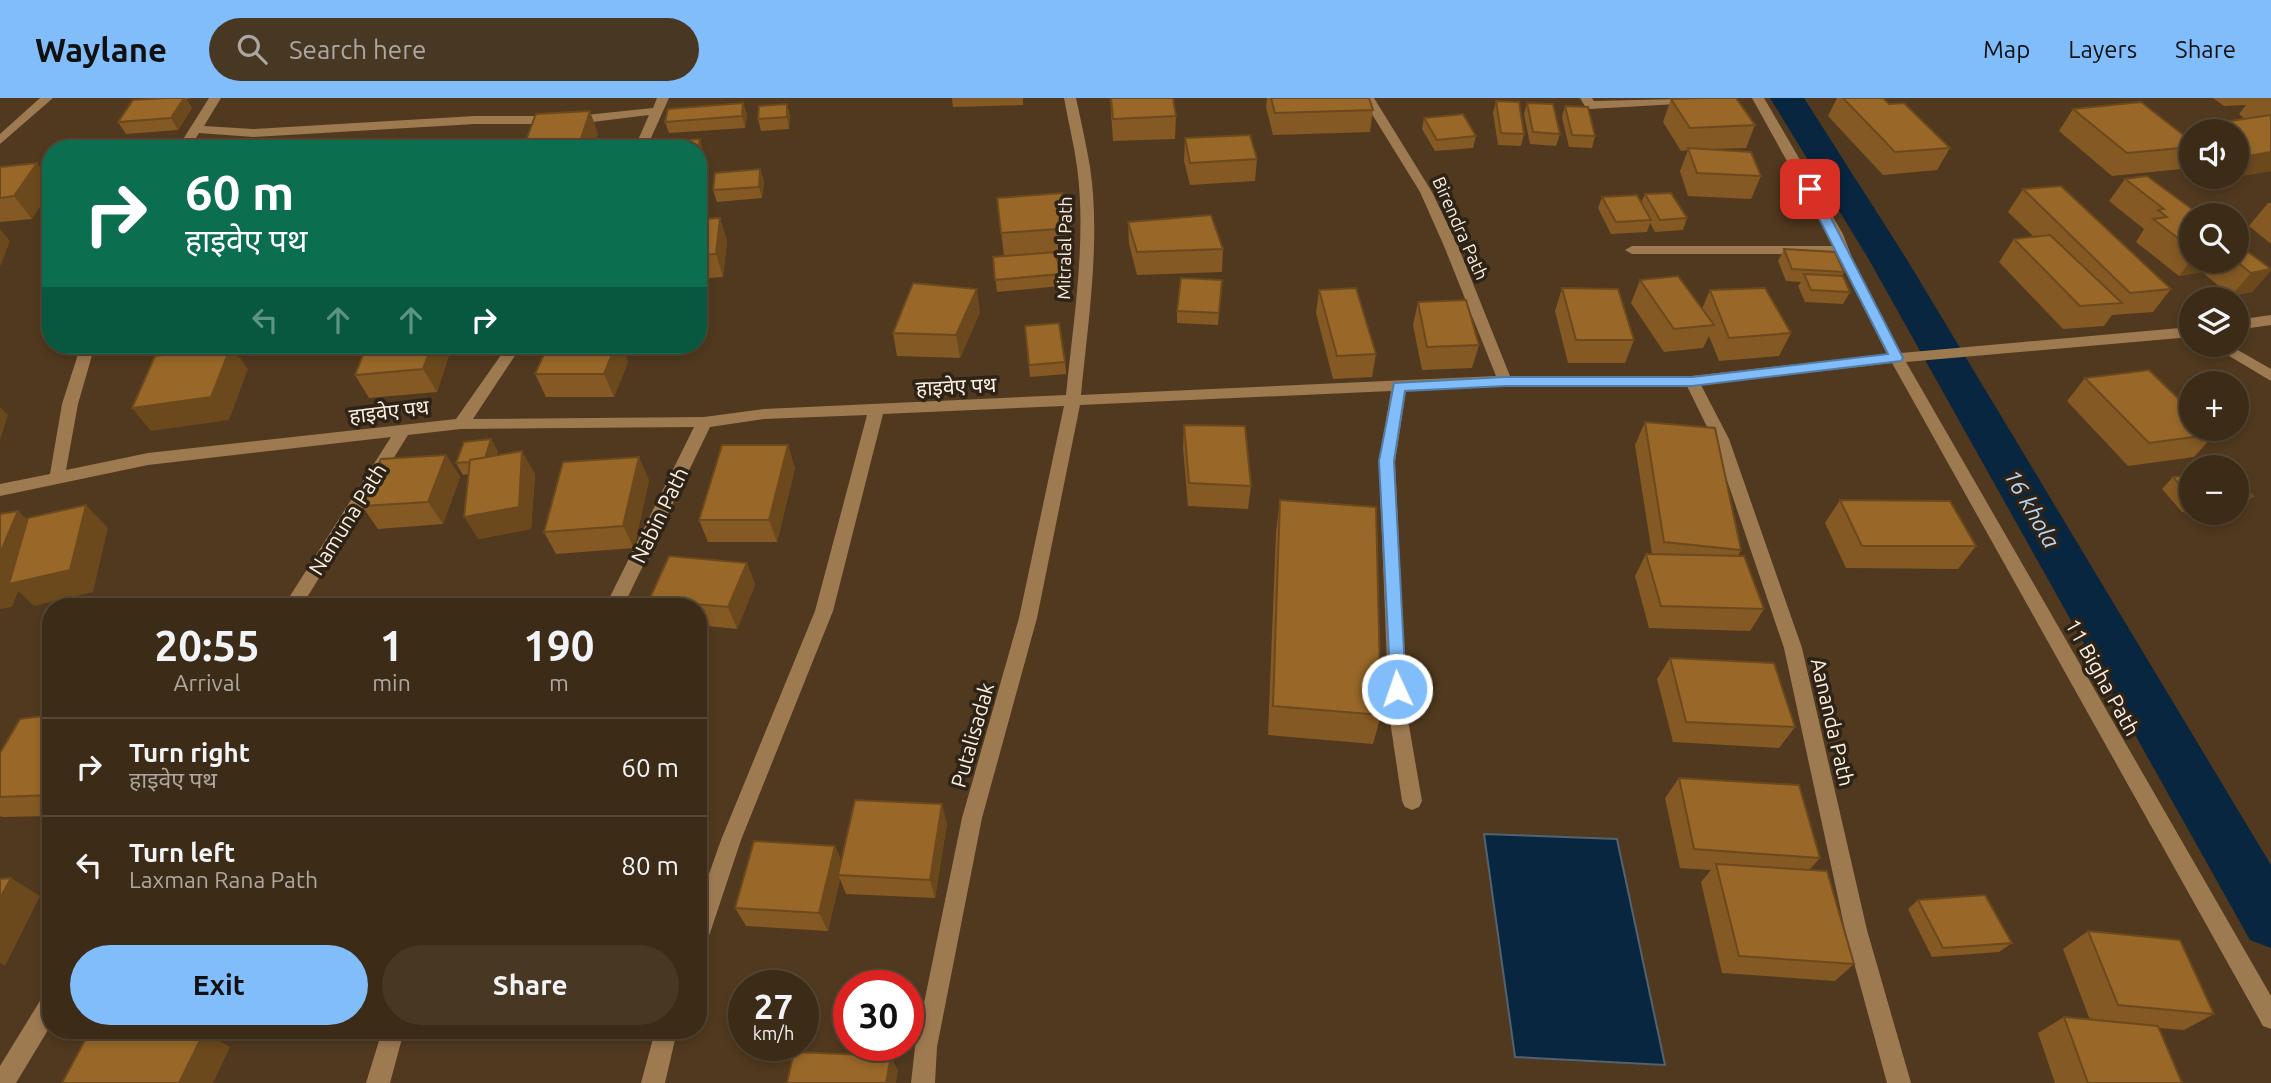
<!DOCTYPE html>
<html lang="en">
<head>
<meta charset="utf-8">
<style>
	:root { --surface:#3c2b16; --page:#473723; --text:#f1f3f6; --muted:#aca7a1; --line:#554735; --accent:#81bdfa }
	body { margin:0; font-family:Ubuntu,"Noto Sans Devanagari",sans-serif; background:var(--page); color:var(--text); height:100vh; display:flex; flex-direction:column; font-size:26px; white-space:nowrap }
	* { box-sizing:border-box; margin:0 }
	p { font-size:23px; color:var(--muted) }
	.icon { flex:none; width:38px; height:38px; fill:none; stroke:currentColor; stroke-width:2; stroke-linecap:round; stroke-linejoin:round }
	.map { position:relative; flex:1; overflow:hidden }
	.sheet { position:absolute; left:42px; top:500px; width:665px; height:441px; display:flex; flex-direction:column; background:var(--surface); border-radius:28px; box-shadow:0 4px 10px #0003,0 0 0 2px var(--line) }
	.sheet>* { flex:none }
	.hud { position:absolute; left:42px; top:42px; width:665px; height:214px; border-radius:28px; box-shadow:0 4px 10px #0003,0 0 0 2px var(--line); background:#0b6e4f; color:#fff; overflow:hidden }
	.controls { position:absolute; left:2179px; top:21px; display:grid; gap:14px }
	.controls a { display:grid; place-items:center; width:70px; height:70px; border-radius:50%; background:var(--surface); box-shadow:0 4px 10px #0003,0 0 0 2px var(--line); font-size:35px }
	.speed { position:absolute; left:728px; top:872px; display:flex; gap:14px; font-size:35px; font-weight:700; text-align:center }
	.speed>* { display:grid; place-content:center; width:91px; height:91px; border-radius:50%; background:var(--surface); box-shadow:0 4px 10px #0003,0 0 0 2px var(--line); line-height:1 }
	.speed small { font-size:18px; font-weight:400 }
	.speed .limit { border:10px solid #d22; background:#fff; color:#111 }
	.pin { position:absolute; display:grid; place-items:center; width:60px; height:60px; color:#fff; margin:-30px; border-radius:14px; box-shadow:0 4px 10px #0006 }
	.me { position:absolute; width:77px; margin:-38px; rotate:357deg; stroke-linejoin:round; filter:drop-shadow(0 0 5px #0008) }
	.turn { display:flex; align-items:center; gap:24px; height:147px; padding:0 28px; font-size:32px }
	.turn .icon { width:91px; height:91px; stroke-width:2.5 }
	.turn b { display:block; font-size:49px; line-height:60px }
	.lanes { display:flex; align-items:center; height:66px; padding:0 28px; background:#0003; justify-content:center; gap:35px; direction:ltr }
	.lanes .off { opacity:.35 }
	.eta { display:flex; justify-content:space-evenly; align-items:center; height:119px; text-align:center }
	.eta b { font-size:42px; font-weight:600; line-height:49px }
	.cta { display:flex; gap:14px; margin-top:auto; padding:14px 28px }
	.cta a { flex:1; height:80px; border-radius:42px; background:var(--accent); color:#111; font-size:28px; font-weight:600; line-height:80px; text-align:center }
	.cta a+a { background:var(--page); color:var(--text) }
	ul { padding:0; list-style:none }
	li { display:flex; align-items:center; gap:21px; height:98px; padding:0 28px; border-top:2px solid var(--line) }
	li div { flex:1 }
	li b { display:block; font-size:26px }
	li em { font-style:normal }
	header { display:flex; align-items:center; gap:42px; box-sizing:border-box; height:98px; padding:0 35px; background:var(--accent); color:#111 }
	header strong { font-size:33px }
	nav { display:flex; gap:38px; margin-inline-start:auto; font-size:24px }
	.search { width:490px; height:63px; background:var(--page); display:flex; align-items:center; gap:18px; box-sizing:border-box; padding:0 24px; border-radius:38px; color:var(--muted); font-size:26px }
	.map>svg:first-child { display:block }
	.water { fill:#092640; stroke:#526270; stroke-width:2 }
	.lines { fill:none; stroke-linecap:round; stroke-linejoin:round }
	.canal { fill:#092640; fill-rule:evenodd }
	.minor { fill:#9e7a51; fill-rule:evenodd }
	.wall { fill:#845923 }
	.shaded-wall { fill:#6b491d }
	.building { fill:#996829; stroke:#6b491d; stroke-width:2 }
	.route { fill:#81bdfa; stroke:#547ba2; stroke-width:2 }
	.labels { text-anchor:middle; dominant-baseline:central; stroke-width:7; stroke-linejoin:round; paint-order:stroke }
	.far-street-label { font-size:18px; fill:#fdefdf; stroke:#2d2317 }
	.street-label { font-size:21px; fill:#fdefdf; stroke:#2d2317 }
	.water-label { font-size:23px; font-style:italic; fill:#b8d5f3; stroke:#2d2317 }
</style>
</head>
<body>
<header>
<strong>Waylane</strong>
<div class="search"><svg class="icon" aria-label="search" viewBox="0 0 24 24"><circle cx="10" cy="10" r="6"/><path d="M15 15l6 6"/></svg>Search here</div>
<nav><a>Map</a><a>Layers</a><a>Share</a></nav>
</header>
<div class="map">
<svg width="2271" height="985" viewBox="0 0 2271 985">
	<rect width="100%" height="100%" fill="#50391e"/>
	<polygon class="water" points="1484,736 1617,741 1665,967 1515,959"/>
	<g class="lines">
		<polygon class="canal" points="1770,0 1804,0 1906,160 2271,767 2271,850 2250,842 1868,160"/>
		<g class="minor">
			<polygon points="40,0 53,0 0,46 0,36"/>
			<polygon points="209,0 221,0 204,28 253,31 475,18 576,18 653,10 657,0 669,0 646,51 634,51 649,17 576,26 475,26 253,39 199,35 189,51 177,51"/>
			<path d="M1064 0H1076C1081 23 1086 46 1090 69 1101 141 1088 224 1081 297L1496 278 1444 148 1420 94 1362 0H1374L1432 94 1458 148 1510 278H1692L1887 256 1837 156H1632L1625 152 1632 148H1834L1752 0H1764L1843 136 1856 170 1901 255 2191 229V239L1906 264 2271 898V931L2263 928 1892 265 1701 287 1729 341 1802 550 1867 832 1911 985H1887L1845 832 1784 550 1713 341 1687 288H1505L1406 293 1395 364 1407 616 1422 703 1419 709 1412 712 1405 709 1402 703 1389 616 1379 364 1391 293 1080 307 1037 520 982 720 937 949 935 985H911L915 949 962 720 1019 520 1064 308 883 316 833 513 741 742 709 838 706 845 698 848V807L721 742 815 513 867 317 764 321 710 329 623 509H605L694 329 461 331 408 337 301 509H283L391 339 148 367 0 398V386L50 376 62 306 81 247H95L78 306 66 372 148 355 456 321 508 247H522L473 321 704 319 764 311 1066 297C1073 225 1087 142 1077 69 1074 46 1068 23 1064 0Z"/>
			<polygon points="1580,0 1592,0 1594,3 1718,0 1712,4 1590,11 1586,10"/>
			<polygon points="2271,217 2271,227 2236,232 2236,222"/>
			<polygon points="2211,247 2229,247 2271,271 2271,283"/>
			<polygon points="51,895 51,927 16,985 0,985 0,968 43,898"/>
			<polygon points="382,933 404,933 390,985 366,985"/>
			<polygon points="655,933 677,933 665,985 641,985"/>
		</g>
	</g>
	<g class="wall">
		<polygon points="160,0 192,0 186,1 192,10 178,32 126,36 118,24"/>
		<polygon points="952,0 1023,0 1023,7 953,9"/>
		<polygon points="1110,0 1176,18 1175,41 1113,43"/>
		<polygon points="1267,0 1369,0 1373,12 1370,34 1273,37 1266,9"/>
		<polygon points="1837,0 1883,0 1889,6 1950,50 1937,72 1883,77 1828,18"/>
		<polygon points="2213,0 2271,0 2271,73 2223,81 2220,79 2236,79 2236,33 2192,33 2196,28 2245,21 2239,16 2246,7 2224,8"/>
		<polygon points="1671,1 1755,27 1746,50 1709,51 1761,78 1751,101 1688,98 1680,73 1688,52 1681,53 1663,24"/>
		<polygon points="1496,3 1524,36 1521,48 1498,47 1493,15"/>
		<polygon points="743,5 747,17 745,30 669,35 665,24"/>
		<polygon points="1527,5 1560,36 1556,48 1530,46 1524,16"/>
		<polygon points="787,6 790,18 789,31 761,33 758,21"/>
		<polygon points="1565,8 1595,38 1592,50 1569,49 1562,19"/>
		<polygon points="2073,11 2187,40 2191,35 2191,59 2181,71 2112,78 2059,33"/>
		<polygon points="1424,20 1476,38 1473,50 1435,53 1422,31"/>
		<polygon points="598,36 594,51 524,51 523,50"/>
		<polygon points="1185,40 1257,61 1255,83 1190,87 1184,63"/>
		<polygon points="0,69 32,121 0,124"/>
		<polygon points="760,71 764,83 762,100 717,104 713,92"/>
		<polygon points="2125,81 2191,117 2191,163 2236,163 2271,172 2252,194 2231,198 2202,174 2179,178 2136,144 2144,131 2109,103"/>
		<polygon points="2023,91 2171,191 2153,214 2112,217 2104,228 2063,231 1999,164 2014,141 2034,139 2008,114"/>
		<polygon points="1645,96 1687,120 1683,132 1655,134 1650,125 1647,134 1611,136 1598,110 1602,99 1641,105"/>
		<polygon points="997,100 1069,130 1070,153 1056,154 1061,188 997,194 993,159 1004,158"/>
		<polygon points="2268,105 2271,105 2271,146 2249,128"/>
		<polygon points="720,120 727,143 723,179 698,181 698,121"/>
		<polygon points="1128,124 1223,151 1222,174 1137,177 1129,146"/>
		<polygon points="1784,151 1844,174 1842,178 1850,194 1843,206 1805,204 1798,188 1801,184 1786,183 1778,163"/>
		<polygon points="1222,182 1218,227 1177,225 1177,213"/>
		<polygon points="1640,182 1702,211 1710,192 1791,235 1779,258 1719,263 1709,238 1703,250 1664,254 1631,205"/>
		<polygon points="1562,190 1634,242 1625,265 1568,265 1555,213"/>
		<polygon points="1319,192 1376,256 1372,279 1333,281 1316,215"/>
		<polygon points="1418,204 1479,247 1472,270 1422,272 1413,227"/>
		<polygon points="980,214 960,260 897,258 893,235"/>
		<polygon points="1025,228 1065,264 1066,276 1030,279"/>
		<polygon points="367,247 458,247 457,249 447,249 450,254 437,294 369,300 355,277"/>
		<polygon points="548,247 621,247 628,264 614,299 546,299 535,276"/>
		<polygon points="2085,280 2215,336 2194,359 2128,368 2067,303"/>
		<polygon points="1645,324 1741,452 1738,458 1764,511 1750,533 1649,530 1635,478 1646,456 1652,456 1635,347"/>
		<polygon points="1184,327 1251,388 1248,411 1188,408 1183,350"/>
		<polygon points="498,353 496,358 535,376 531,431 478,441 468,376 463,377 456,365"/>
		<polygon points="446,357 460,379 443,426 378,431 362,408"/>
		<polygon points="795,370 777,444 708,444 699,422"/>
		<polygon points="2191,377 2191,414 2182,414 2162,391 2173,379"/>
		<polygon points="2236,380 2253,398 2241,410 2236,410"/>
		<polygon points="649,382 634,450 556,456 544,434"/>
		<polygon points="1280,402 1381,617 1373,646 1268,637 1276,434"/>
		<polygon points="1840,402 1976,448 1958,471 1846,470 1825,425"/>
		<polygon points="747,465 755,487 737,531 698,527 698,509 652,509 649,502"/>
		<polygon points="1670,560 1795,629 1779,650 1673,644 1657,581"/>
		<polygon points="51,617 51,718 2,719 0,718 0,655"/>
		<polygon points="1679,680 1820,760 1809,772 1854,866 1835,883 1722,875 1701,784 1711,772 1680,770 1665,700"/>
		<polygon points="947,725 935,800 846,796 840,781 828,833 746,828 735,810 835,748 841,763"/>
		<polygon points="1918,802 2012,845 1999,854 1932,859 1908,811"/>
		<polygon points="2088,833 2214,916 2184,932 2159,930 2182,985 2055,985 2038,935 2064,919 2090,922 2063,851"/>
	</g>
	<g class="shaded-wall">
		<polygon points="184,0 185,0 192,10 178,32 171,20"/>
		<polygon points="743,5 747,17 745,30 742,18"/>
		<polygon points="787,6 790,18 789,31 787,19"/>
		<polygon points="590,13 598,36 594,51 580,51 579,47"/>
		<polygon points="700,41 703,53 701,70 698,62 698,51"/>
		<polygon points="2271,54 2271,73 2223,81 2225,79 2236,79 2236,64 2241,59"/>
		<polygon points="37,65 51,84 51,93 32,121 14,98"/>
		<polygon points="760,71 764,83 762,100 759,89"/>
		<polygon points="720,120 727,143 723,179 716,156"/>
		<polygon points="0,131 10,143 0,169"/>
		<polygon points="2191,162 2211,163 2202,174 2179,178"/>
		<polygon points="2271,172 2252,194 2231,198 2251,175"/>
		<polygon points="977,191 980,214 960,260 956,237"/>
		<polygon points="432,247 446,247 450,254 437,294 423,271"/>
		<polygon points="616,247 621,247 628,264 614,299 604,276"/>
		<polygon points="231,248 248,271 229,322 151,333 132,310"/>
		<polygon points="0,309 8,317 0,342"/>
		<polygon points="491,341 498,353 491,375 484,363"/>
		<polygon points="788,347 795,370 777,444 769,422"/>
		<polygon points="522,353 535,376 531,431 478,441 464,419"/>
		<polygon points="446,357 460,379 443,426 428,404"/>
		<polygon points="639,359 649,382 634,450 623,428"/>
		<polygon points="86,407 108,430 93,494 34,508 18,493 12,509 0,511 0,455 18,413 42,435"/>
		<polygon points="747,465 755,487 737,531 728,509"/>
		<polygon points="942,706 947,725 935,800 930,782"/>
		<polygon points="835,748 843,767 838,777 840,781 828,833 819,815"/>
		<polygon points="11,780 40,798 5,868 0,865 0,800"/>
		<polygon points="204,934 230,949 213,985 179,985"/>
		<polygon points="891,958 898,973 896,985 886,985"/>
	</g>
	<g class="building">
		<polygon points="166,0 184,0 171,20 118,24 133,2"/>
		<polygon points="1111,0 1173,0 1176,18 1113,21"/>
		<polygon points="1271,0 1369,0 1373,12 1275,15"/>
		<polygon points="1702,0 1736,0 1755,27 1690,30 1671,1"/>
		<polygon points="1843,0 1883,0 1889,6 1904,5 1950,50 1895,54"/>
		<polygon points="1496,3 1519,4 1524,36 1501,35"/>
		<polygon points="2141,4 2191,43 2191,49 2127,55 2073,11"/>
		<polygon points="743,5 742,18 665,24 668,11"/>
		<polygon points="1527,5 1553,6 1560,36 1533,34"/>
		<polygon points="787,6 787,19 758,21 759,8"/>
		<polygon points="1565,8 1588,9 1595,38 1572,37"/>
		<polygon points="590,13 579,47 523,50 536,16"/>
		<polygon points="1463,16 1476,38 1437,42 1424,20"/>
		<polygon points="2271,17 2271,54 2241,59 2236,56 2236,33 2203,33 2196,28"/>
		<polygon points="1250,37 1257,61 1190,65 1185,40"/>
		<polygon points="700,41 698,51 641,51 643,45"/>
		<polygon points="1688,50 1751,54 1761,78 1697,75"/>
		<polygon points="37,65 14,98 0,100 0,69"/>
		<polygon points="760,71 759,89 713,92 715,75"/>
		<polygon points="2147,78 2200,117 2191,117 2191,150 2153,121 2167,119 2158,112 2164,111 2125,81"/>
		<polygon points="2061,88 2171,191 2130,195 2023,91"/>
		<polygon points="1062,95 1069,130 1001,135 997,100"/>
		<polygon points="1671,95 1687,120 1660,122 1645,96"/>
		<polygon points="1637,97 1651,122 1616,124 1602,99"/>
		<polygon points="1211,117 1223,151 1137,154 1128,124"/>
		<polygon points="720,120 716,156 698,157 698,121"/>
		<polygon points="2050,137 2122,205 2080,208 2014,141"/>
		<polygon points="2236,145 2271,171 2251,175 2236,163"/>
		<polygon points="1784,151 1835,154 1844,174 1792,171"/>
		<polygon points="1056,154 1060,176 995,182 993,159"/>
		<polygon points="1804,176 1843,178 1850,194 1811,192"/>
		<polygon points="1678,178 1714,227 1674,231 1640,182"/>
		<polygon points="1181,180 1222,182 1219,215 1177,213"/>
		<polygon points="913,185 977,191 956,237 893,235"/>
		<polygon points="1356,190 1376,256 1337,258 1319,192"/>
		<polygon points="1562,190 1618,191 1634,242 1576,242"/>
		<polygon points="1765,190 1791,235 1729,240 1710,192"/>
		<polygon points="1466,202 1479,247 1427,249 1418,204"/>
		<polygon points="1059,225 1065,264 1029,267 1025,228"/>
		<polygon points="367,247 432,247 423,271 355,277"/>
		<polygon points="548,247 616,247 604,276 535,276"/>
		<polygon points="231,248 211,299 132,310 155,258"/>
		<polygon points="2149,272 2191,313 2191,331 2210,331 2215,336 2149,345 2085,280"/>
		<polygon points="1645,324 1715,330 1741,452 1664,444"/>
		<polygon points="1184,327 1245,328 1251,388 1189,385"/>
		<polygon points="491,341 485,360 470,362 470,364 456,365 464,344"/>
		<polygon points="722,347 788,347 769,422 699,422"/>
		<polygon points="522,353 519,409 464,419 470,362"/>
		<polygon points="446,357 428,404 362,408 381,361"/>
		<polygon points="639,359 623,428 544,434 563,364"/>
		<polygon points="2191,377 2191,400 2173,379"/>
		<polygon points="2236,380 2253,398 2236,399"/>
		<polygon points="1280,402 1376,409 1381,617 1273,608"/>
		<polygon points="1840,402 1950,403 1976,448 1862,448"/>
		<polygon points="86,407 70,472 9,486 28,420"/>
		<polygon points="18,413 0,455 0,416"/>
		<polygon points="1646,456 1744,458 1764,511 1661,508"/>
		<polygon points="669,458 747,465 728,509 649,502"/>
		<polygon points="1670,560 1774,565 1795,629 1686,624"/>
		<polygon points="51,617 51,697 0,699 0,655 20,621"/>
		<polygon points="1679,680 1799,687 1820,760 1694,751"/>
		<polygon points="855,702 942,706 930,782 838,777"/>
		<polygon points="754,743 835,748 819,815 735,810"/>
		<polygon points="1716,766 1827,773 1854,866 1739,858"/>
		<polygon points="11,780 0,800 0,781"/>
		<polygon points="1985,797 2012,845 1943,850 1918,802"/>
		<polygon points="2088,833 2180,842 2214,916 2118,907"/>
		<polygon points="2064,919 2158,928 2182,985 2088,985"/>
		<polygon points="90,933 107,933 204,934 179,985 62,985"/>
		<polygon points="794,954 891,958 886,985 787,985"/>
	</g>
	<polygon class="route" points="1810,87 1816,91 1903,260 1901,263 1692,288 1505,288 1405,293 1394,363 1406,591 1403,596 1391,596 1379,363 1394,285 1505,279 1692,279 1888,256 1804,91"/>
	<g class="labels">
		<g class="far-street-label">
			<text transform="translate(1461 130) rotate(66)">Birendra Path</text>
			<text transform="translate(1064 150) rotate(-89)">Mitralal Path</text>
		</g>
		<g class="street-label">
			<text transform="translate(956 288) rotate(-3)">हाइवेए पथ</text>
			<text transform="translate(389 313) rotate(-7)">हाइवेए पथ</text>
			<text transform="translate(659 417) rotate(-64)">Nabin Path</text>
			<text transform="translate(347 421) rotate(-58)">Namuna Path</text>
			<text transform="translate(2103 579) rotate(61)">11 Bigha Path</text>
			<text transform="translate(1833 624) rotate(77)">Aananda Path</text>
			<text transform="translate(972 637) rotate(-74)">Putalisadak</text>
		</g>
		<g class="water-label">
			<text transform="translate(2032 410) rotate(60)">16 khola</text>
		</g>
	</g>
</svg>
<div class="controls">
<a><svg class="icon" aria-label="sound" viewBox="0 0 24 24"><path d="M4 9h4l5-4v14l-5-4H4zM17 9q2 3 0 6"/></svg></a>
<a><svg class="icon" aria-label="search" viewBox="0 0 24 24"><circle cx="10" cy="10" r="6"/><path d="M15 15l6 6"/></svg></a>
<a><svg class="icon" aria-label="layers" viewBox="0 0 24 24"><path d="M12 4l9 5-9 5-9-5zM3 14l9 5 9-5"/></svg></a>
<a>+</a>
<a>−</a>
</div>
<div class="speed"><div>27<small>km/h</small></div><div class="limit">30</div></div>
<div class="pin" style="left:1810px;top:91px;background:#d93025"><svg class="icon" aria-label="arrive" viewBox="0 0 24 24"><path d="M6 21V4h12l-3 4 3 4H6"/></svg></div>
<svg class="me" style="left:1397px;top:591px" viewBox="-20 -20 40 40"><circle r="17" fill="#81bdfa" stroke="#fff" stroke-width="3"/><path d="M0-11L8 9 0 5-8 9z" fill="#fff"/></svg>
<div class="hud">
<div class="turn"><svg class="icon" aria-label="right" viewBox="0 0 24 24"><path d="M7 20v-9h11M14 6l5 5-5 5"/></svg><div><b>60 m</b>हाइवेए पथ</div></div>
<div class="lanes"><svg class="icon off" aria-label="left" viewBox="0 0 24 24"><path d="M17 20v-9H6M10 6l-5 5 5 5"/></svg><svg class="icon off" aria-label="ahead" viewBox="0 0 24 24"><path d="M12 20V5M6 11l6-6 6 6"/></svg><svg class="icon off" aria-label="ahead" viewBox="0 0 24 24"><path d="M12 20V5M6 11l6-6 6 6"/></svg><svg class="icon" aria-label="right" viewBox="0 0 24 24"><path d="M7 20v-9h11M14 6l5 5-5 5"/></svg></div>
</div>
<section class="sheet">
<div class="eta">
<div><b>20:55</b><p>Arrival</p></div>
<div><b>1</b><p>min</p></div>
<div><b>190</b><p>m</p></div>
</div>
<ul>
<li><svg class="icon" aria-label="right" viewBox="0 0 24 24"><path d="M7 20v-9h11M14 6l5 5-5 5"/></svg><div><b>Turn right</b><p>हाइवेए पथ</p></div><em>60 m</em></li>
<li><svg class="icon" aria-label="left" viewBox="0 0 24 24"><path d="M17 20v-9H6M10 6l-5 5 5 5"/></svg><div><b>Turn left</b><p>Laxman Rana Path</p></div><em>80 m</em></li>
</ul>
<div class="cta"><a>Exit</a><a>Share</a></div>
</section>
</div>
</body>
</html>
